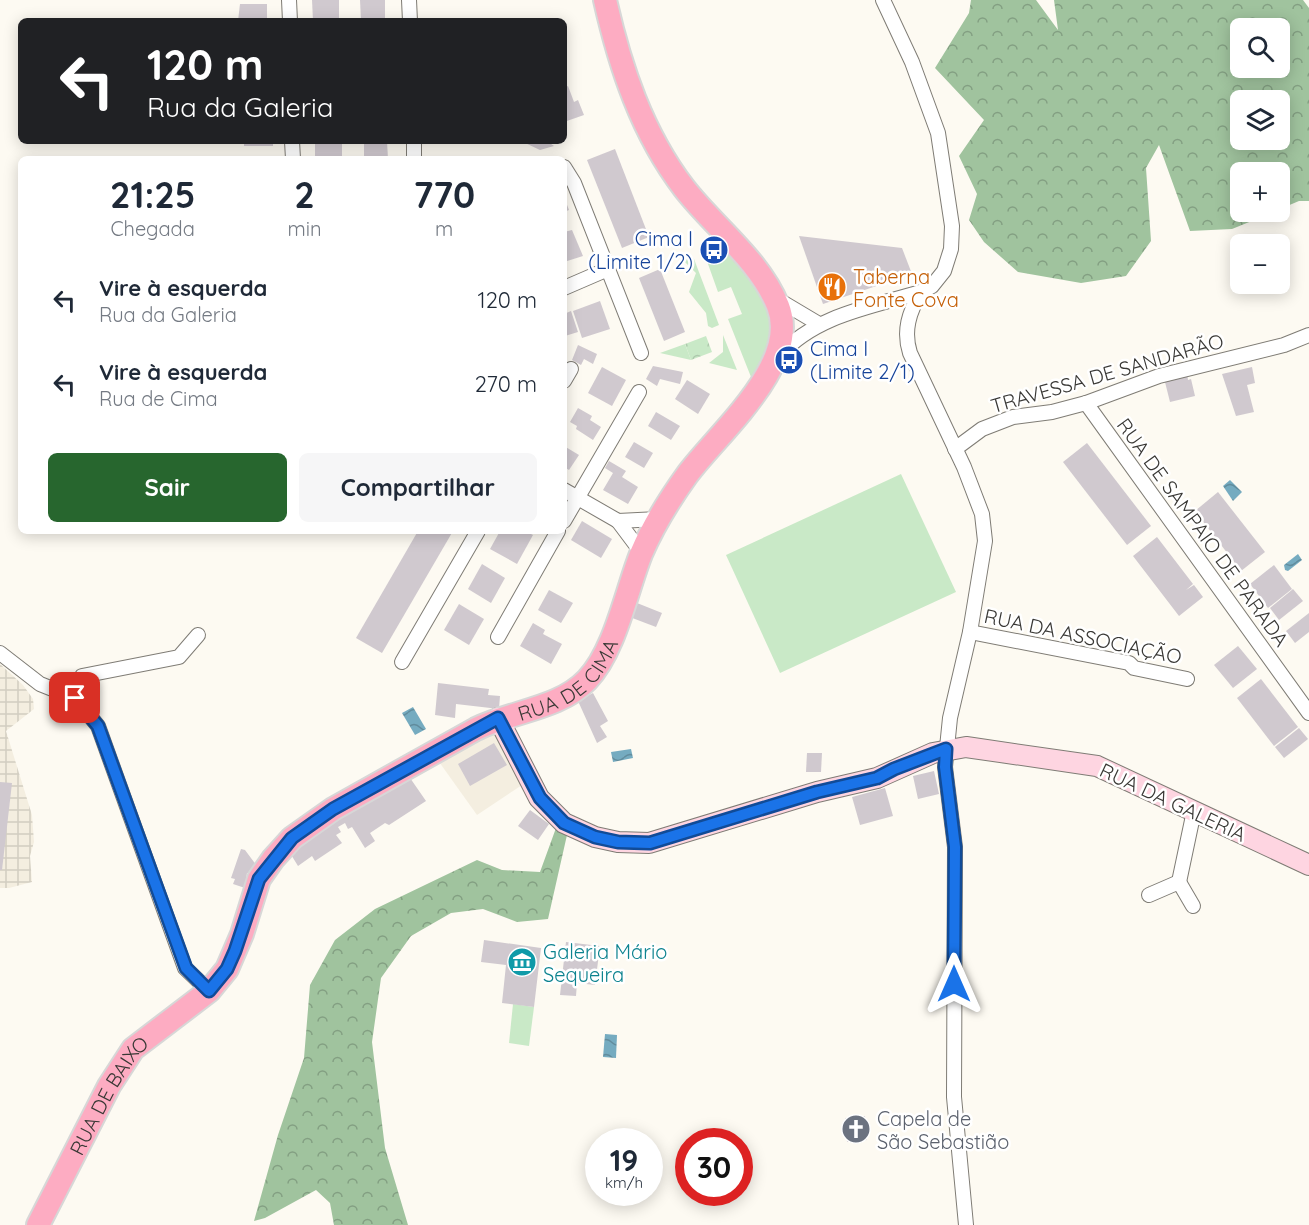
<!DOCTYPE html>
<html lang="pt">
<head>
<meta charset="utf-8">
<style>
	:root { --surface:#fff; --page:#f6f6f7; --text:#1f2937; --muted:#747a83; --accent:#27662e }
	body { margin:0; font-family:Quicksand,sans-serif; background:var(--page); color:var(--text); height:100vh; display:flex; flex-direction:column; font-size:22px; white-space:nowrap }
	* { box-sizing:border-box; margin:0 }
	p { font-size:20px; color:var(--muted) }
	.icon { flex:none; width:33px; height:33px; fill:none; stroke:currentColor; stroke-width:2; stroke-linecap:round; stroke-linejoin:round }
	.map { position:relative; flex:1; overflow:hidden }
	.details { position:absolute; left:18px; top:156px; width:549px; height:378px; display:flex; flex-direction:column; background:var(--surface); border-radius:9px; box-shadow:0 3px 15px #0003 }
	.details>* { flex:none }
	.top-card { position:absolute; left:18px; top:18px; width:549px; height:126px; border-radius:9px; box-shadow:0 3px 15px #0003; background:#202124; color:#fff; overflow:hidden }
	.controls { position:absolute; left:1230px; top:18px; display:grid; gap:12px }
	.controls a { display:grid; place-items:center; width:60px; height:60px; border-radius:9px; background:var(--surface); box-shadow:0 3px 15px #0003; font-size:30px }
	.speed { position:absolute; left:585px; top:1128px; display:flex; gap:12px; font-size:30px; font-weight:700; text-align:center }
	.speed>* { display:grid; place-content:center; width:78px; height:78px; border-radius:50%; background:var(--surface); box-shadow:0 3px 15px #0003; line-height:1 }
	.speed small { font-size:15px; font-weight:400 }
	.speed .limit { border:9px solid #d22; background:#fff; color:#111 }
	.pin { position:absolute; display:grid; place-items:center; width:51px; height:51px; color:#fff; margin:-26px; border-radius:12px; box-shadow:0 3px 9px #0006 }
	.me { position:absolute; width:66px; margin:-33px; rotate:0deg; stroke-linejoin:round; filter:drop-shadow(0 0 4px #0008) }
	.turn { display:flex; align-items:center; gap:21px; height:126px; padding:0 30px; font-size:27px }
	.turn .icon { width:78px; height:78px; stroke-width:2.5 }
	.turn b { display:block; font-size:42px; line-height:51px }
	.eta { display:flex; justify-content:space-evenly; align-items:center; height:102px; text-align:center }
	.eta b { font-size:36px; font-weight:800; line-height:42px }
	.button { display:flex; gap:12px; margin-top:auto; padding:12px 30px }
	.button a { flex:1; height:69px; border-radius:9px; background:var(--accent); color:#fff; font-size:24px; font-weight:800; line-height:69px; text-align:center }
	.button a+a { background:var(--page); color:var(--text) }
	ul { padding:0; list-style:none }
	li { display:flex; align-items:center; gap:18px; height:84px; padding:0 30px }
	li div { flex:1 }
	li b { display:block; font-size:22px }
	li em { font-style:normal }
	.map>svg:first-child { display:block }
	.built { fill:#f4eee0 }
	.industrial { fill:url(#industrial-grid) }
	.green { fill:#c9e9c7 }
	.forest { fill:url(#forest-crowns); fill-rule:evenodd }
	.park { fill:url(#park-crowns) }
	.water { fill:url(#water-waves) }
	.building { fill:#d0c9cf }
	.lines { fill:none; stroke-linecap:round; stroke-linejoin:round }
	.street-casing { stroke:#7f7c75; stroke-width:16 }
	.secondary-casing { stroke:#7f7c75; stroke-width:22 }
	.primary-casing { stroke:#d7d7d7; stroke-width:26 }
	.street { stroke:#fff; stroke-width:14 }
	.secondary { stroke:#fed5e1; stroke-width:20 }
	.primary { stroke:#fdacc2; stroke-width:22 }
	.route-casing { stroke:#114b97; stroke-width:15 }
	.route { stroke:#1a73e8; stroke-width:10 }
	.labels { text-anchor:middle; dominant-baseline:central; stroke-width:5; stroke-linejoin:round; paint-order:stroke }
	.transit-label { font-size:20px; fill:#164399; stroke:#fff; text-anchor:end }
	.food-label { font-size:20px; fill:#c56008; stroke:#fff; text-anchor:start }
	.street-label { font-size:20px; fill:#393835; stroke:#fff }
	.culture-label { font-size:20px; fill:#0d838f; stroke:#fff; text-anchor:start }
	.worship-label { font-size:20px; fill:#5b616d; stroke:#fff; text-anchor:start }
</style>
</head>
<body>
<div class="map">
<svg width="1309" height="1225" viewBox="0 0 1309 1225">
	<defs>
		<pattern id="industrial-grid" width="8" height="8" patternUnits="userSpaceOnUse" patternTransform="scale(1.5)"><rect width="8" height="8" fill="#f4eee0"/><path d="M0 4h8M4 0v8" fill="none" stroke="#d2cdc1"/></pattern>
		<pattern id="forest-crowns" width="20" height="18" patternUnits="userSpaceOnUse" patternTransform="scale(1.5)"><rect width="20" height="18" fill="#a0c39e"/><path d="M2 6a3 3 0 1 1 6 0M12 15a3 3 0 1 1 6 0" fill="none" stroke="#839f82"/></pattern>
		<pattern id="park-crowns" width="20" height="18" patternUnits="userSpaceOnUse" patternTransform="scale(1.5)"><rect width="20" height="18" fill="#c9e9c7"/><path d="M2 6a3 3 0 1 1 6 0M12 15a3 3 0 1 1 6 0" fill="none" stroke="#adc9ac"/></pattern>
		<pattern id="water-waves" width="16" height="10" patternUnits="userSpaceOnUse" patternTransform="scale(1.5)"><rect width="16" height="10" fill="#75abc0"/><path d="M0 5q4-4 8 0t8 0" fill="none" stroke="#618c9d"/></pattern>
	</defs>
	<rect width="100%" height="100%" fill="#fdfaf2"/>
	<polygon class="built" points="495,733 525,783 477,815 437,759 445,753"/>
	<polygon class="industrial" points="0,664 23,685 33,699 34,709 6,731 32,815 34,842 30,856 32,882 9,888 0,888"/>
	<g class="green">
		<path d="M714 245 718 253 730 254C748 276 781 309 773 341 769 354 760 368 755 380L751 377 728 319 742 314 731 287 718 292 703 250Z"/>
		<polygon points="690,257 694,259 719,325 712,328 708,326 706,313 689,292 696,273 684,261"/>
		<polygon points="723,335 737,370 709,363 723,352"/>
		<polygon points="685,344 691,360 660,353"/>
		<polygon points="901,474 956,592 780,673 726,555"/>
		<polygon points="513,1004 534,1007 529,1046 509,1043"/>
	</g>
	<g class="forest">
		<path d="M971 0H1036L1058 30 1054 0H1303L1309 8V201H1299L1280 209V172H1240V212H1274L1232 229 1190 231 1159 145 1146 168 1151 241 1126 276 1081 283 1018 272 984 242 969 220 977 194 959 156 984 120 935 68 969 13ZM1240 28H1280V68H1240ZM1240 100H1280V140H1240Z"/>
		<polygon points="556,828 567,835 548,919 517,922 483,909 451,913 411,936 381,978 372,1042 385,1148 408,1225 334,1225 330,1203 316,1190 265,1218 254,1221 278,1135 304,1058 310,985 335,940 375,909 477,860 502,870 540,872"/>
	</g>
	<polygon class="park" points="706,336 712,352 691,360 685,344"/>
	<g class="water">
		<polygon points="1230,480 1242,492 1233,501 1223,486"/>
		<polygon points="1298,554 1302,560 1288,571 1285,570 1284,565"/>
		<polygon points="413,707 426,729 415,735 402,713"/>
		<polygon points="631,749 633,758 613,762 611,752"/>
		<polygon points="605,1034 617,1035 616,1058 603,1057"/>
	</g>
	<g class="building">
		<polygon points="312,0 339,0 339,21 313,21"/>
		<polygon points="360,0 385,0 385,21 361,21"/>
		<polygon points="240,4 267,4 267,21 238,21"/>
		<polygon points="568,86 574,102 578,100 584,115 564,122 564,88"/>
		<rect x="244" y="141" width="29" height="5"/>
		<rect x="315" y="141" width="27" height="18"/>
		<polygon points="364,141 387,141 388,159 364,159"/>
		<polygon points="521,141 547,141 554,146 540,150"/>
		<polygon points="615,149 649,237 622,248 587,160"/>
		<polygon points="564,197 569,210 564,212"/>
		<polygon points="572,230 583,256 564,262 564,232"/>
		<polygon points="799,236 902,248 912,274 823,304"/>
		<polygon points="660,269 685,332 664,341 639,278"/>
		<polygon points="600,301 610,329 582,338 573,311"/>
		<polygon points="571,311 578,332 565,336 564,314"/>
		<polygon points="578,345 597,354 593,364 584,359 581,365 572,360"/>
		<polygon points="653,366 683,372 680,384 660,379 657,386 646,379"/>
		<polygon points="602,367 626,380 612,406 588,393"/>
		<polygon points="1252,367 1255,383 1247,385 1254,412 1236,416 1222,374"/>
		<polygon points="1187,373 1188,380 1191,379 1195,396 1170,402 1164,378"/>
		<polygon points="687,380 710,394 698,414 675,399"/>
		<polygon points="578,408 592,416 590,420 601,427 593,440 576,429 577,426 570,422"/>
		<polygon points="656,412 680,426 671,440 648,426"/>
		<polygon points="634,442 653,453 644,468 625,457"/>
		<polygon points="1087,443 1151,526 1127,545 1063,462"/>
		<polygon points="564,446 579,455 569,470 564,467"/>
		<polygon points="609,461 626,471 622,477 638,487 628,504 603,490 613,473 605,468"/>
		<polygon points="1218,492 1265,552 1241,571 1195,511"/>
		<polygon points="582,521 612,539 601,558 571,540"/>
		<polygon points="418,531 453,531 382,653 356,638"/>
		<polygon points="500,531 525,531 533,535 517,564 490,549"/>
		<polygon points="1157,537 1193,584 1186,590 1194,585 1203,597 1179,616 1133,556"/>
		<polygon points="482,564 505,578 491,603 468,589"/>
		<polygon points="1274,565 1292,589 1268,608 1250,584"/>
		<polygon points="1293,589 1303,601 1279,620 1270,608"/>
		<polygon points="549,590 573,603 561,623 538,610"/>
		<polygon points="632,601 662,613 656,627 627,616"/>
		<polygon points="459,604 484,619 469,645 444,630"/>
		<polygon points="1309,613 1309,632 1295,643 1286,631"/>
		<polygon points="533,623 545,630 543,634 562,644 551,664 520,646"/>
		<polygon points="1238,646 1257,669 1233,688 1214,665"/>
		<polygon points="1261,679 1298,727 1274,746 1237,698"/>
		<polygon points="438,683 489,689 488,695 500,696 499,709 456,704 455,718 435,715"/>
		<polygon points="593,693 608,721 600,726 607,737 597,743 578,701"/>
		<polygon points="1299,728 1308,739 1284,758 1275,747"/>
		<polygon points="494,743 507,765 470,786 458,764"/>
		<polygon points="807,753 822,753 821,772 806,772"/>
		<polygon points="934,771 939,794 918,799 913,776"/>
		<polygon points="408,775 426,801 389,825 385,823 370,833 375,841 365,848 352,827 348,829 345,823 338,827 341,832 336,835 342,843 315,861 312,856 298,866 290,853 340,813"/>
		<polygon points="0,782 12,783 2,870 0,870"/>
		<polygon points="885,788 893,816 860,825 852,797"/>
		<polygon points="530,810 549,824 538,840 518,826"/>
		<polygon points="241,849 245,850 257,866 254,873 247,873 245,888 233,884 235,879 231,878"/>
		<polygon points="484,940 541,948 534,1007 502,1003 506,965 481,962"/>
		<polygon points="566,942 600,946 595,985 577,983 576,996 560,995"/>
		<polygon points="865,1116 867,1140 847,1142 845,1118"/>
	</g>
	<g class="lines">
		<g class="street-casing">
			<g id="street">
				<polyline points="289,0 290,21"/>
				<polyline points="409,0 410,21"/>
				<polyline points="883,0 912,62 938,133 952,226 951,249 944,271 932,286 921,292"/>
				<polyline points="292,141 293,159"/>
				<polyline points="414,141 414,159"/>
				<polyline points="564,167 574,183 641,353"/>
				<polyline points="564,288 608,269"/>
				<polyline points="777,299 819,324"/>
				<path d="M780 355C816 315 871 307 921 292 909 312 903 331 910 353L964 467 982 514 985 541 970 632 950 718 945 767 955 847 954 1097 966 1225"/>
				<polyline points="564,381 571,369"/>
				<polyline points="1086,403 1309,713"/>
				<polyline points="955,449 982,429 1013,417 1052,412 1086,403 1159,376 1284,345 1309,335"/>
				<polyline points="564,490 618,521 658,519"/>
				<polyline points="564,521 639,392"/>
				<polyline points="618,521 642,553"/>
				<polyline points="970,632 1129,663 1134,668 1187,679"/>
				<polyline points="498,637 558,531"/>
				<polyline points="0,653 40,684 75,698 98,726 185,968 209,991"/>
				<polyline points="402,662 478,531"/>
				<polyline points="75,698 82,676 179,657 198,635"/>
				<polyline points="1179,882 1194,811"/>
				<polyline points="1149,895 1179,882 1193,906"/>
			</g>
		</g>
		<g class="secondary-casing">
			<polyline id="secondary" points="498,718 539,798 564,823 595,837 618,842 649,843 817,792 877,778 933,753 966,747 1097,766 1309,865"/>
		</g>
		<g class="primary-casing">
			<g id="primary">
				<path id="s1" d="M38 1225 109 1086 133 1049 209 991 227 969 242 934 259 879 273 859 292 838 333 809 476 729C512 711 559 709 587 680 615 651 626 592 641 554 653 526 669 500 687 475 718 433 801 364 778 306 759 259 714 227 684 188 642 133 620 67 605 0"/>
			</g>
		</g>
		<use href="#street" class="street"/>
		<use href="#secondary" class="secondary"/>
		<use href="#primary" class="primary"/>
	</g>
	<g class="lines">
		<g class="route-casing">
			<polyline id="route" points="75,698 98,726 186,968 209,991 227,969 235,951 259,879 292,838 333,809 498,718 540,798 564,823 595,837 618,842 650,843 817,792 877,778 894,769 946,749 945,767 955,847 954,984"/>
		</g>
		<use href="#route" class="route"/>
	</g>
	<defs>
		<g id="bus-disc" transform="scale(1.5)"><circle r="9.5" fill="#1a4fb4" stroke="#fff"/><path d="M-5-6H5V4H4V6H2V4H-2V6H-4V4H-5ZM-3.5-4V0h7V-4ZM-3.5 1.2v1.5H-2V1.2ZM2 1.2v1.5H3.5V1.2Z" fill="#fff"/></g>
		<g id="restaurant-disc" transform="scale(1.5)"><circle r="9.5" fill="#e8710a" stroke="#fff"/><path d="M-5-6h1v4h1v-4h1v4h1v-4h1v5L-1.5 .5V6h-2V.5L-5-1ZM5-6V6H3V1.5H1.5Q1.5-4 5-6Z" fill="#fff"/></g>
		<g id="museum-disc" transform="scale(1.5)"><circle r="9.5" fill="#0f9aa8" stroke="#fff"/><path d="M0-6L6-3V-2H-6V-3ZM-5-1h2V3h-2ZM-1-1h2V3h-2ZM3-1h2V3H3ZM-6 4H6V6H-6Z" fill="#fff"/></g>
		<g id="church-disc" transform="scale(1.5)"><circle r="9.5" fill="#6b7280" stroke="#fff"/><path d="M-1.2-6h2.4v3.5h3.3v2.4h-3.3V6h-2.4V-.1h-3.3v-2.4h3.3Z" fill="#fff"/></g>
	</defs>
	<g fill-rule="evenodd">
		<use href="#bus-disc" x="714" y="250"/>
		<use href="#restaurant-disc" x="832" y="287"/>
		<use href="#bus-disc" x="789" y="360"/>
		<use href="#museum-disc" x="522" y="962"/>
		<use href="#church-disc" x="856" y="1129"/>
	</g>
	<g class="labels">
		<g class="transit-label">
			<text x="693" y="238">Cima I<tspan x="693" dy="23">(Limite 1/2)</tspan></text>
			<text x="810" y="348" text-anchor="start">Cima I<tspan x="810" dy="23">(Limite 2/1)</tspan></text>
		</g>
		<g class="food-label">
			<text x="853" y="276">Taberna<tspan x="853" dy="23">Fonte Cova</tspan></text>
		</g>
		<g class="street-label">
			<text transform="translate(1107 373) rotate(-16)">TRAVESSA DE SANDARÃO</text>
			<text transform="translate(1203 532) rotate(54)">RUA DE SAMPAIO DE PARADA</text>
			<text transform="translate(1083 636) rotate(12)">RUA DA ASSOCIAÇÃO</text>
			<text stroke="none"><textPath href="#s1" startOffset="794">RUA DE CIMA</textPath></text>
			<text transform="translate(1173 802) rotate(25)">RUA DA GALERIA</text>
			<text stroke="none"><textPath href="#s1" startOffset="148">RUA DE BAIXO</textPath></text>
		</g>
		<g class="culture-label">
			<text x="543" y="951">Galeria Mário<tspan x="543" dy="23">Sequeira</tspan></text>
		</g>
		<g class="worship-label">
			<text x="877" y="1118">Capela de<tspan x="877" dy="23">São Sebastião</tspan></text>
		</g>
	</g>
</svg>
<div class="controls">
<a><svg class="icon" aria-label="search" viewBox="0 0 24 24"><circle cx="10" cy="10" r="6"/><path d="M15 15l6 6"/></svg></a>
<a><svg class="icon" aria-label="layers" viewBox="0 0 24 24"><path d="M12 4l9 5-9 5-9-5zM3 14l9 5 9-5"/></svg></a>
<a>+</a>
<a>−</a>
</div>
<div class="speed"><div>19<small>km/h</small></div><div class="limit">30</div></div>
<div class="pin" style="left:75px;top:698px;background:#d93025"><svg class="icon" aria-label="arrive" viewBox="0 0 24 24"><path d="M6 21V4h12l-3 4 3 4H6"/></svg></div>
<svg class="me" style="left:954px;top:984px" viewBox="-20 -20 40 40"><path d="M0-17L14 15 0 8-14 15z" fill="#1a73e8" stroke="#fff" stroke-width="4"/></svg>
<div class="top-card">
<div class="turn"><svg class="icon" aria-label="left" viewBox="0 0 24 24"><path d="M17 20v-9H6M10 6l-5 5 5 5"/></svg><div><b>120 m</b>Rua da Galeria</div></div>
</div>
<section class="details">
<div class="eta">
<div><b>21:25</b><p>Chegada</p></div>
<div><b>2</b><p>min</p></div>
<div><b>770</b><p>m</p></div>
</div>
<ul>
<li><svg class="icon" aria-label="left" viewBox="0 0 24 24"><path d="M17 20v-9H6M10 6l-5 5 5 5"/></svg><div><b>Vire à esquerda</b><p>Rua da Galeria</p></div><em>120 m</em></li>
<li><svg class="icon" aria-label="left" viewBox="0 0 24 24"><path d="M17 20v-9H6M10 6l-5 5 5 5"/></svg><div><b>Vire à esquerda</b><p>Rua de Cima</p></div><em>270 m</em></li>
</ul>
<div class="button"><a>Sair</a><a>Compartilhar</a></div>
</section>
</div>
</body>
</html>
